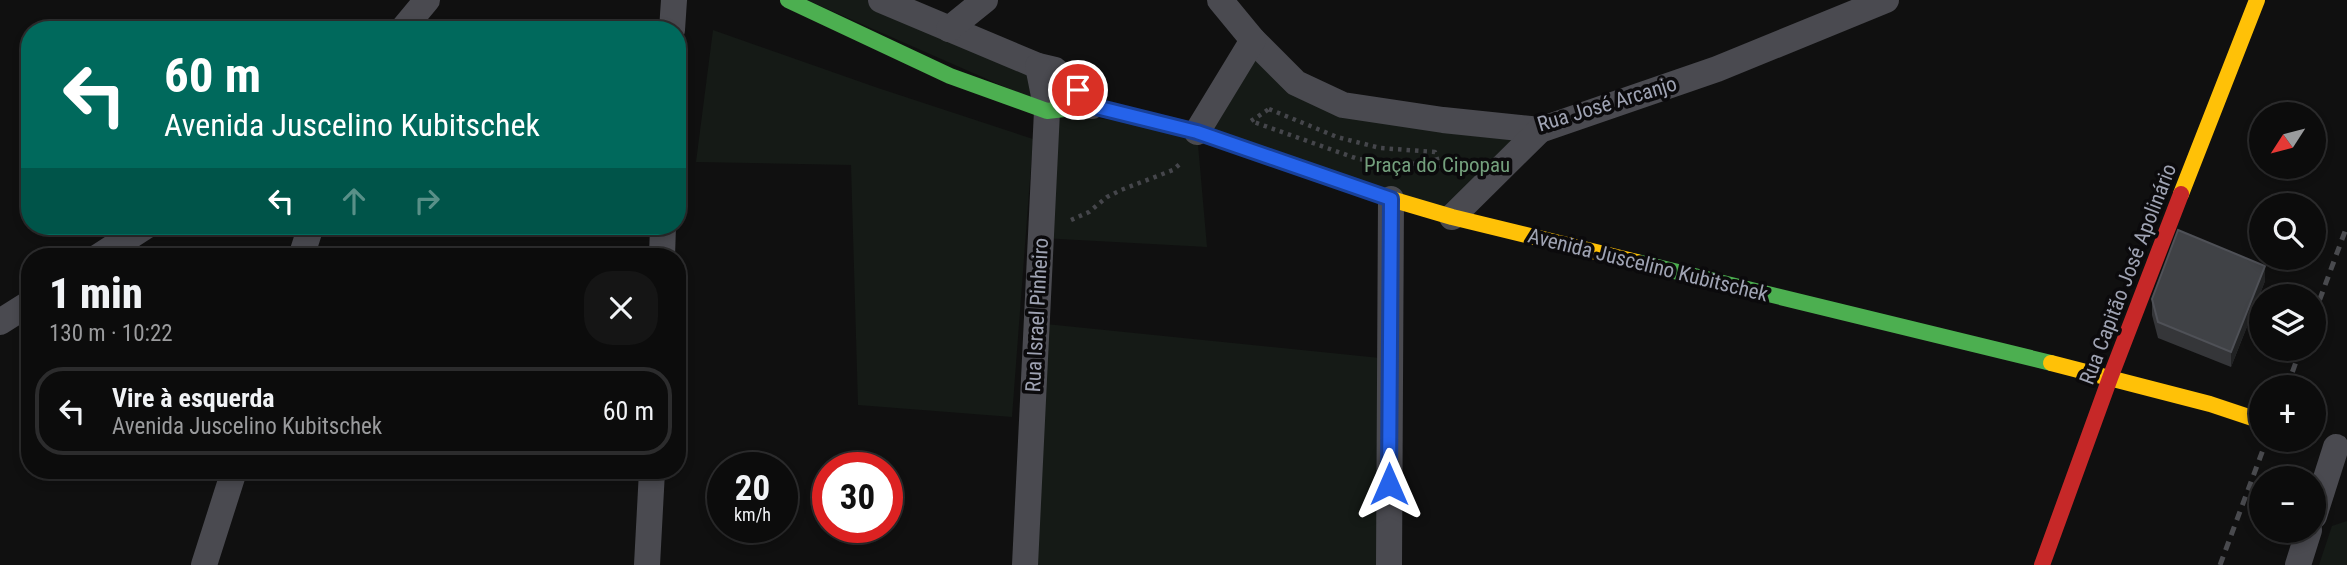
<!DOCTYPE html>
<html lang="pt">
<head>
<meta charset="utf-8">
<style>
	:root { --surface:#0c0c0c; --page:#151515; --text:#f1f3f6; --muted:#9a9b9d; --line:#2c2c2d }
	body { margin:0; font-family:"Roboto Condensed",sans-serif; background:var(--page); color:var(--text); height:100vh; display:flex; flex-direction:column; font-size:26px; white-space:nowrap }
	* { box-sizing:border-box; margin:0 }
	p { font-size:23px; color:var(--muted) }
	.icon { flex:none; width:38px; height:38px; fill:none; stroke:currentColor; stroke-width:2; stroke-linecap:round; stroke-linejoin:round }
	.map { position:relative; flex:1; overflow:hidden }
	.side { position:absolute; left:21px; top:248px; width:665px; height:231px; display:flex; flex-direction:column; background:var(--surface); border-radius:28px; box-shadow:0 4px 10px #0003,0 0 0 2px var(--line) }
	.side>* { flex:none }
	.guide { position:absolute; left:21px; top:21px; width:665px; height:214px; border-radius:28px; box-shadow:0 4px 10px #0003,0 0 0 2px var(--line); background:#00695c; color:#fff; overflow:hidden }
	.needle { width:46px; rotate:234deg }
	.tools { position:absolute; left:2249px; top:102px; display:grid; gap:14px }
	.tools a { display:grid; place-items:center; width:77px; height:77px; border-radius:50%; background:var(--surface); box-shadow:0 4px 10px #0003,0 0 0 2px var(--line); font-size:35px }
	.speed { position:absolute; left:707px; top:452px; display:flex; gap:14px; font-size:35px; font-weight:700; text-align:center }
	.speed>* { display:grid; place-content:center; width:91px; height:91px; border-radius:50%; background:var(--surface); box-shadow:0 4px 10px #0003,0 0 0 2px var(--line); line-height:1 }
	.speed small { font-size:18px; font-weight:400 }
	.speed .limit { border:10px solid #d22; background:#fff; color:#111 }
	.pin { position:absolute; display:grid; place-items:center; width:60px; height:60px; color:#fff; margin:-30px; border:4px solid #fff; border-radius:50%; box-shadow:0 2px 7px #0007 }
	.me { position:absolute; width:77px; margin:-38px; rotate:0deg; stroke-linejoin:round; filter:drop-shadow(0 0 5px #0008) }
	.turn { display:flex; align-items:center; gap:24px; height:147px; padding:0 28px; font-size:32px }
	.turn .icon { width:91px; height:91px; stroke-width:2.5 }
	.turn b { display:block; font-size:49px; line-height:60px }
	.lanes { display:flex; align-items:center; height:66px; padding:0 28px; background:#0003; justify-content:center; gap:35px; direction:ltr }
	.lanes .off { opacity:.35 }
	.round { display:grid; place-items:center; flex:none; width:74px; height:74px; border-radius:28px; background:var(--page) }
	.overview { display:flex; align-items:center; justify-content:space-between; height:119px; padding:0 28px }
	h1 { font-size:42px; font-weight:800; line-height:52px }
	ul { padding:0; list-style:none }
	li { display:flex; align-items:center; gap:21px; height:88px; margin:0 14px 10px; padding:0 14px; border:4px solid var(--line); border-radius:28px }
	li div { flex:1 }
	li b { display:block; font-size:26px }
	li em { font-style:normal }
	.map>svg:first-child { display:block }
	.green { fill:#151a16 }
	.lines { fill:none; stroke-linecap:round; stroke-linejoin:round }
	.path { stroke:#45464b; stroke-width:4.5; stroke-dasharray:3.5 5; stroke-linecap:butt }
	.street { stroke:#4a4a50; stroke-width:26 }
	.fast { stroke:#4caf50; stroke-width:16 }
	.slow { stroke:#ffc107; stroke-width:16 }
	.jam { stroke:#c62828; stroke-width:16 }
	.rail { stroke:#494a4e; stroke-width:5; stroke-dasharray:9 7; stroke-linecap:butt }
	.wall { fill:#353639 }
	.shaded-wall { fill:#212223 }
	.building { fill:#404246; stroke:#4f5157; stroke-width:2 }
	.route-casing { stroke:#184099; stroke-width:18 }
	.route { stroke:#2563eb; stroke-width:12 }
	.labels { text-anchor:middle; dominant-baseline:central; stroke-width:7; stroke-linejoin:round; paint-order:stroke }
	.street-label { font-size:21px; fill:#9fa3b3; stroke:#0b0a0c }
	.park-label { font-size:21px; fill:#74a07d; stroke:#0b0a0c }
</style>
</head>
<body>
<div class="map">
<svg width="2347" height="565" viewBox="0 0 2347 565">
	<rect width="100%" height="100%" fill="#101010"/>
	<g class="green">
		<polygon points="807,0 868,0 1033,71 1039,102"/>
		<polygon points="713,30 878,88 1033,139 1012,417 858,405 851,165 696,162"/>
		<polygon points="1253,40 1304,87 1540,130 1452,217 1197,133 1207,247 1041,238 1047,111 1197,132"/>
		<polygon points="1036,323 1390,359 1389,565 1025,565"/>
		<polygon points="2347,521 2347,565 2319,565 2332,526"/>
	</g>
	<g class="lines">
		<g class="path">
			<polygon points="1269,109 1337,137 1380,148 1435,152 1439,166 1358,159 1251,121"/>
			<polyline points="1071,220 1089,212 1107,197 1121,190 1173,170 1181,163"/>
		</g>
		<g class="street">
			<polyline points="881,0 1038,66 1055,70 1078,90 1092,106"/>
			<polyline points="949,29 985,0"/>
			<polyline points="402,30 427,0"/>
			<polyline points="672,30 674,0"/>
			<polyline points="1253,40 1296,83 1343,105 1443,120 1540,130 1717,69 1886,0"/>
			<polyline points="1197,132 1253,40 1220,0"/>
			<polyline points="1452,217 1540,130"/>
			<polyline points="98,257 146,226"/>
			<polyline points="301,257 311,226"/>
			<polyline points="662,257 663,226"/>
			<polyline points="0,322 30,303"/>
			<polyline points="2314,516 2336,447"/>
			<polyline points="204,565 234,471"/>
			<polyline points="647,565 652,471"/>
			<polyline points="1025,565 1047,111 1038,66"/>
			<polyline points="1389,565 1391,199"/>
			<polyline points="2298,565 2309,530"/>
		</g>
		<g class="fast">
			<polyline points="788,0 950,76 1047,111 1073,108"/>
			<polyline points="1637,262 2051,363"/>
		</g>
		<g class="slow">
			<polyline points="1073,108 1092,106 1197,132 1391,199 1452,217 1637,262"/>
			<polyline points="2181,194 2257,0"/>
			<polyline points="2051,363 2210,404 2261,421"/>
		</g>
		<polyline class="jam" points="2042,565 2110,378 2181,194"/>
		<g class="rail">
			<polyline points="2314,315 2347,226"/>
			<polyline points="2287,387 2301,348"/>
			<polyline points="2220,565 2267,439"/>
		</g>
	</g>
	<polygon class="wall" points="2265,281 2231,367 2158,338 2152,315 2152,299"/>
	<polygon class="shaded-wall" points="2265,266 2265,281 2231,367 2231,352"/>
	<polygon class="building" points="2178,230 2265,266 2231,352 2158,322 2152,299"/>
	<g class="lines">
		<g class="route-casing">
			<polyline id="route" points="1078,90 1092,106 1197,132 1391,199 1389,484"/>
		</g>
		<use href="#route" class="route"/>
	</g>
	<g class="labels">
		<g class="street-label">
			<text transform="translate(1607 104) rotate(-17)">Rua José Arcanjo</text>
			<text transform="translate(1648 265) rotate(14)">Avenida Juscelino Kubitschek</text>
			<text transform="translate(2128 274) rotate(-69)">Rua Capitão José Apolinário</text>
			<text transform="translate(1037 315) rotate(-87)">Rua Israel Pinheiro</text>
		</g>
		<g class="park-label">
			<text x="1437" y="165">Praça do Cipopau</text>
		</g>
	</g>
</svg>
<div class="tools">
<a><svg class="needle" viewBox="-14 -14 28 28"><path d="M0-13l5 13h-10z" fill="#e53935"/><path d="M0 13l5-13h-10z" fill="#9a9b9d"/></svg></a>
<a><svg class="icon" aria-label="search" viewBox="0 0 24 24"><circle cx="10" cy="10" r="6"/><path d="M15 15l6 6"/></svg></a>
<a><svg class="icon" aria-label="layers" viewBox="0 0 24 24"><path d="M12 4l9 5-9 5-9-5zM3 14l9 5 9-5"/></svg></a>
<a>+</a>
<a>−</a>
</div>
<div class="speed"><div>20<small>km/h</small></div><div class="limit">30</div></div>
<div class="pin" style="left:1078px;top:90px;background:#d93025"><svg class="icon" aria-label="arrive" viewBox="0 0 24 24"><path d="M6 21V4h12l-3 4 3 4H6"/></svg></div>
<svg class="me" style="left:1389px;top:484px" viewBox="-20 -20 40 40"><path d="M0-17L14 15 0 8-14 15z" fill="#2563eb" stroke="#fff" stroke-width="4"/></svg>
<div class="guide">
<div class="turn"><svg class="icon" aria-label="left" viewBox="0 0 24 24"><path d="M17 20v-9H6M10 6l-5 5 5 5"/></svg><div><b>60 m</b>Avenida Juscelino Kubitschek</div></div>
<div class="lanes"><svg class="icon" aria-label="left" viewBox="0 0 24 24"><path d="M17 20v-9H6M10 6l-5 5 5 5"/></svg><svg class="icon off" aria-label="ahead" viewBox="0 0 24 24"><path d="M12 20V5M6 11l6-6 6 6"/></svg><svg class="icon off" aria-label="right" viewBox="0 0 24 24"><path d="M7 20v-9h11M14 6l5 5-5 5"/></svg></div>
</div>
<section class="side">
<div class="overview"><div><h1>1 min</h1><p>130 m · 10:22</p></div><a class="round"><svg class="icon" aria-label="close" viewBox="0 0 24 24"><path d="M6 6l12 12M18 6L6 18"/></svg></a></div>
<ul>
<li><svg class="icon" aria-label="left" viewBox="0 0 24 24"><path d="M17 20v-9H6M10 6l-5 5 5 5"/></svg><div><b>Vire à esquerda</b><p>Avenida Juscelino Kubitschek</p></div><em>60 m</em></li>
</ul>
</section>
</div>
</body>
</html>
